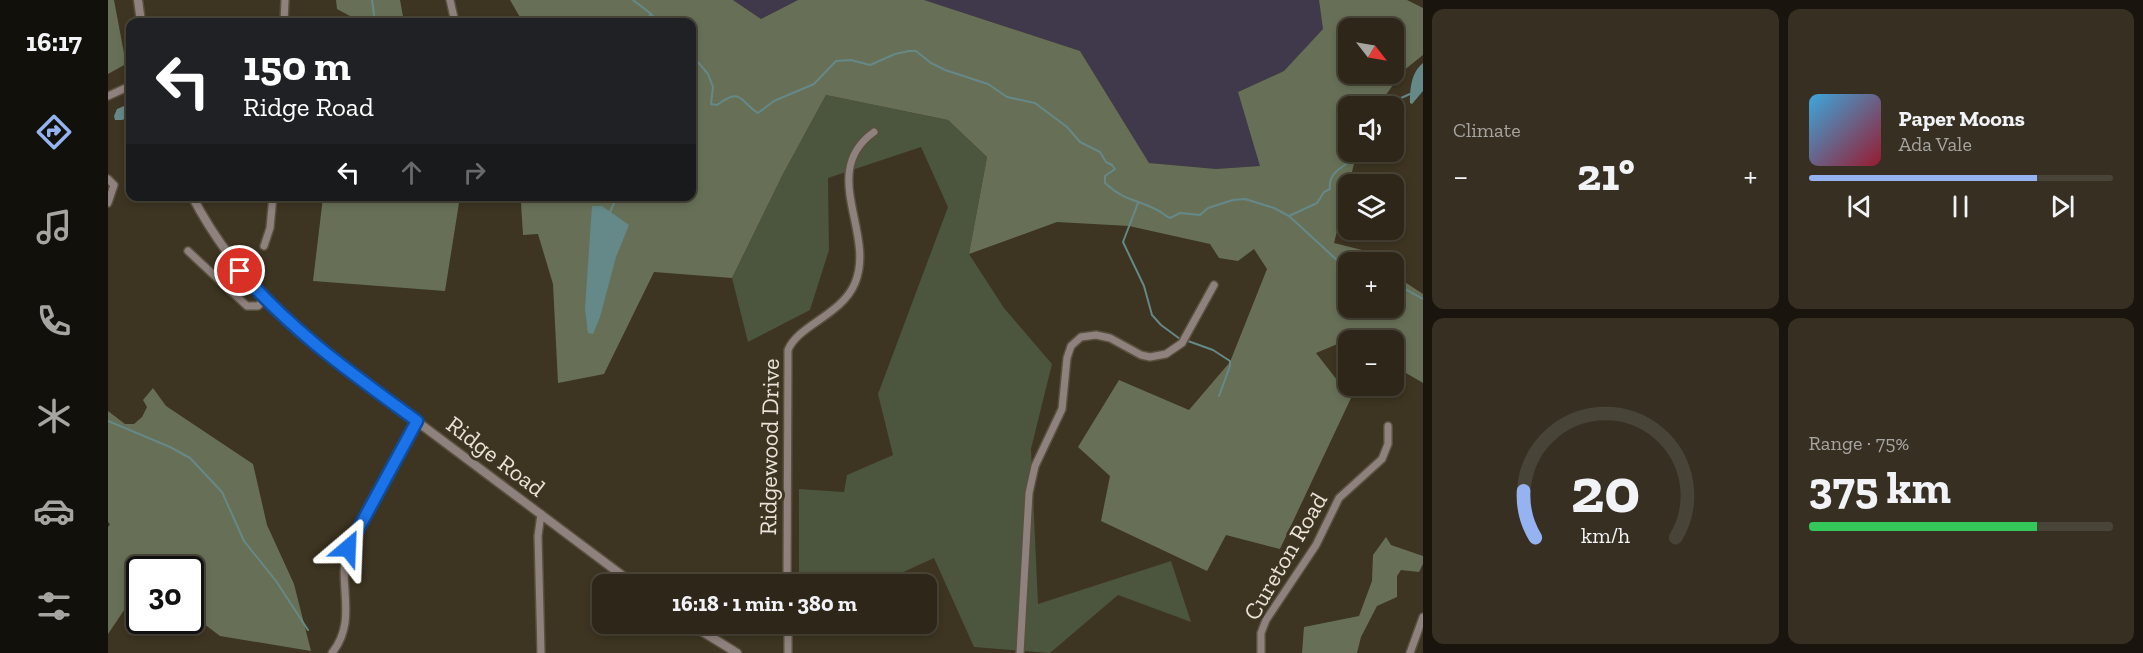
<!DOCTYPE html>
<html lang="en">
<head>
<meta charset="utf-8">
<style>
  body { margin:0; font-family:"Zilla Slab",serif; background:#362f22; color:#f1f3f6; height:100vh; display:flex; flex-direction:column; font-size:22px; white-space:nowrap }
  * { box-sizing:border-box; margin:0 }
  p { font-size:20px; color:#a7a5a2 }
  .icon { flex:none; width:33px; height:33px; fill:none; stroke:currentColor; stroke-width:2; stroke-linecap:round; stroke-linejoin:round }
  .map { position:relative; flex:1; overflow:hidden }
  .panel { display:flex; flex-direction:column; gap:9px; padding:9px; background:#19150e; width:720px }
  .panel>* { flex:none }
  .top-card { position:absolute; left:18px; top:18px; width:570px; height:183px; border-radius:12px; box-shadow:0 3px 9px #0003,0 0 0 2px #494438; background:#202124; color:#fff; overflow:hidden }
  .needle { width:39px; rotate:121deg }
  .buttons { position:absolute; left:1230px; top:18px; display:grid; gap:12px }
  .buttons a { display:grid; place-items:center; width:66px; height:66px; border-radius:12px; background:#2e2719; box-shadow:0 3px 9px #0003,0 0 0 2px #494438; font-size:30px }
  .speed { position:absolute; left:18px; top:556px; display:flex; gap:12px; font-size:30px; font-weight:700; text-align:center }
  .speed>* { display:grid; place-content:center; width:78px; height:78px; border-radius:50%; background:#2e2719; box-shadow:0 3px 9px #0003,0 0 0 2px #494438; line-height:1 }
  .speed .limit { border:3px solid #111; border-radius:9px; background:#fff; color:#111 }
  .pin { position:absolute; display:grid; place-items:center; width:51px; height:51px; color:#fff; margin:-26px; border:3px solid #fff; border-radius:50%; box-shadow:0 2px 6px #0007 }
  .me { position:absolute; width:66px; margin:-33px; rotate:26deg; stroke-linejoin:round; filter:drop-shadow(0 0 4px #0008) }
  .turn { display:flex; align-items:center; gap:21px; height:126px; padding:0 18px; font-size:27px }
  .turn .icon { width:78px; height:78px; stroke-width:2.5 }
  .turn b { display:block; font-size:42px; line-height:51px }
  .lanes { display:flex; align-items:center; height:57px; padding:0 18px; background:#0003; justify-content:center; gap:30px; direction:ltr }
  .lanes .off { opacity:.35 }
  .big { font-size:45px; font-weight:700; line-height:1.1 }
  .panel .tile { flex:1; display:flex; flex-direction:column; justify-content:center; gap:9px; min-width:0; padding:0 21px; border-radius:12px; background:#362f22 }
  .panel .dial { align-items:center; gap:0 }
  .dial svg { height:156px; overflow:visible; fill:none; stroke:#494438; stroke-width:7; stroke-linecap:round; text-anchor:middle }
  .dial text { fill:#f1f3f6; stroke:none }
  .song { display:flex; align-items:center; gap:18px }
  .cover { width:72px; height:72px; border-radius:9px; background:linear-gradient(135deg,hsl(200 70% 55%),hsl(350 70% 35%)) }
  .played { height:6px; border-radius:3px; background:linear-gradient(90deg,#95b2f1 75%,#494438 75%) }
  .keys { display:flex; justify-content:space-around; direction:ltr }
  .heat { display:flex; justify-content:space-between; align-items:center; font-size:33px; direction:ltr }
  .charge { height:9px; border-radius:4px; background:linear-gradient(90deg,#34c759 75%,#494438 0) }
  .panel .tiles { flex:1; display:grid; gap:9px; grid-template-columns:repeat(2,1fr) }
  .trip { position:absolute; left:484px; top:574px; width:345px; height:60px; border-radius:12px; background:#2e2719; box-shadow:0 3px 9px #0003,0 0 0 2px #494438; font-weight:700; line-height:60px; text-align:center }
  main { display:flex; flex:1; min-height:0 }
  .tab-bar { display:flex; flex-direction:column; width:108px; justify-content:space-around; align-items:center; background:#12100a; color:#a7a5a2 }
  .tab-bar .icon { width:42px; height:42px }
  .tab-bar .current { color:#95b2f1 }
  .tab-bar b { font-size:27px; color:#f1f3f6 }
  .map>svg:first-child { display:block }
  .industrial { fill:#3f394b }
  .green { fill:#4c553d }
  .forest { fill:#677057; fill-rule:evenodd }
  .water { fill:#658889 }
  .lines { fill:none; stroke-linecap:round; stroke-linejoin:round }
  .stream { stroke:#658889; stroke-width:2 }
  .minor-casing { stroke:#59503e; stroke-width:10 }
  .tertiary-casing { stroke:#59503e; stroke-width:11 }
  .minor { stroke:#8f817d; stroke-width:7 }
  .tertiary { stroke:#8f817d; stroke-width:8 }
  .route-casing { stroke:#114b97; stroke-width:15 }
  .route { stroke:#1a73e8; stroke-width:10 }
  .labels { text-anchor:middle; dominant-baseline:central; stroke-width:6; stroke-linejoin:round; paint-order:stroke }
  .street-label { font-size:24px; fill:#e9e3d8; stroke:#3d3421 }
</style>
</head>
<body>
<main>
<nav class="tab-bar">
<b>16:17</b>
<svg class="icon current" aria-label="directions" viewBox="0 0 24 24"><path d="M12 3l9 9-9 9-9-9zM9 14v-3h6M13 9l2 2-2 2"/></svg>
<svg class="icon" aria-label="music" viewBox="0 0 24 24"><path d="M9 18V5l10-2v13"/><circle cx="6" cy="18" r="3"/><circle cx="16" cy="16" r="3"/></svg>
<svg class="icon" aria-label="phone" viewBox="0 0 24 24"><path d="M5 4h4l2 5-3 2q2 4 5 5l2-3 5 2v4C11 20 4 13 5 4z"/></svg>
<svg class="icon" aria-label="climate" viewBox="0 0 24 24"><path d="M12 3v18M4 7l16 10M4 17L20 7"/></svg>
<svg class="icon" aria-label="car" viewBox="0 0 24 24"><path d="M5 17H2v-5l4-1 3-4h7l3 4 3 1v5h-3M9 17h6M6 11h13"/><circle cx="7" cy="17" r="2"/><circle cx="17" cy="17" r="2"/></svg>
<svg class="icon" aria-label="filters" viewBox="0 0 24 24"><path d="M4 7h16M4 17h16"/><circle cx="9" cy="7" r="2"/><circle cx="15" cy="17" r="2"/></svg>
</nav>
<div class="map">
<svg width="1315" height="653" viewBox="0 0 1315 653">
  <rect width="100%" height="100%" fill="#3d3421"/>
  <path class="industrial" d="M625 0H690L653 19Z
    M816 0H1211L1215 29 1176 71 1130 92 1153 166 1108 169 1041 163 972 51Z"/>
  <path class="green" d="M718 95 840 120 879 157 861 254 896 308 944 364 923 449 930 604 1063 561 1083 622 1010 595 942 653 866 647 826 558 767 585H691V489L736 492 739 475 785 455 770 394 840 207 813 147 720 178 721 250 702 310 640 342 624 278 675 174Z"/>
  <path class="forest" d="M0 0H6L18 64 0 74Z
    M228 0H292L296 22H253L229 9Z
    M402 0H625L653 19 690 0H816L972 51 1041 163 1108 169 1152 166 1130 92 1176 71 1215 29 1211 0H1299L1315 8V55L1295 71 1270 106H1240V152H1249L1226 243 1254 250 1270 262H1240V308H1286V275L1315 294V383L1286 366V340H1256L1251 335 1208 353 1243 398 1172 549 1118 535 1099 571 993 521 1002 476 970 447 1011 380 1081 410 1122 362 1159 269 1146 249 1130 261 1111 258 1102 244 1021 226 949 222 861 254 879 157 840 120 718 95 675 174 624 278 546 272 496 374 450 383 445 284 430 234 415 235 413 203H351L337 291 205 281 215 197 584 196V22H428L413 19ZM1240 28H1286V74H1240Z
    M45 388 58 406 145 464 159 525 186 584 203 651 112 636 83 614 82 570H32L31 588 0 634V527L2 524 0 522V411L17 424H26L34 417 39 407 35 400Z
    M1278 537 1283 545 1315 556V564L1311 572 1293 570 1289 576V597L1269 606 1253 637 1249 653H1194L1196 627 1251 616 1264 581 1265 555Z"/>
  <path class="water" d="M1315 63V91L1304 104 1302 103C1302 88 1303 73 1315 63Z
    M21 104 22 117 14 120H7L6 116 9 109Z
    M484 206H494L521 225 508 257 492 317 485 334 480 333 477 309Z"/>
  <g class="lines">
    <path class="stream" d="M264 0 267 22
      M525 0 542 13 550 22
      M541 22 542 13
      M584 55 600 74 605 87 603 104 609 105C634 86 632 102 650 113L666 101 706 84 728 61 743 60 762 65 787 54 801 51H808L823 63 837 70 880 84 899 97 927 103 959 127 972 142 992 152 998 162 1004 165 1007 169 997 176V183C1016 201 1029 199 1049 210 1054 212 1057 216 1062 218L1072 213 1092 215 1100 208 1125 200 1137 199 1166 208 1181 216 1230 261 1238 264 1246 257 1252 262
      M1280 106 1284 102 1302 94
      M1030 203 1015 242 1036 286 1044 315 1053 325 1072 339
      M502 212 509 196
      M1181 216 1209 203 1216 192 1222 189C1220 173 1234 167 1246 159L1248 152
      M1286 292 1297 289 1315 299
      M1080 341 1105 350 1122 361V366L1111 396
      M0 421 62 447 82 458 114 492 136 541 168 581 200 630"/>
    <g class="minor-casing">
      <path id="minor" d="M342 0 347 22
        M176 22 177 0
        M0 96 22 86
        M0 179 6 185 0 203
        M156 246 162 228 165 196
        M80 251 139 306H150L157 299
        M433 514 430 536 433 653
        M679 585 680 350C690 325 734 315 747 283 768 233 710 172 766 132
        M680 624V653
        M224 653C251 619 228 584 240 548L309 421
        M912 653 921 493 927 466 954 409 959 358 963 346 973 337 988 335 1002 338 1033 355 1042 357 1058 354 1074 343 1106 285
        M1153 653V633L1158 620 1208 545 1231 498 1274 459 1280 444V426
        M1302 653 1315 617"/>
    </g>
    <g class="tertiary-casing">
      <path id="tertiary" d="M30 0 33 22
        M84 196C113 252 153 297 199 339L527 585
        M582 624 629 653"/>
    </g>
    <use href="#minor" class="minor"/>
    <use href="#tertiary" class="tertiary"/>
  </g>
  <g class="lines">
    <g class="route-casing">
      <path id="route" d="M132 271C183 331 246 375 309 421L240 548"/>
    </g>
    <use href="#route" class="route"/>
  </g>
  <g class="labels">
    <g class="street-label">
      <text transform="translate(661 447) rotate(-89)">Ridgewood Drive</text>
      <text transform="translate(388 456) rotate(37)">Ridge Road</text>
      <text transform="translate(1177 556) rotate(-60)">Cureton Road</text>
    </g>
  </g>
</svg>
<div class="buttons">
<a><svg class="needle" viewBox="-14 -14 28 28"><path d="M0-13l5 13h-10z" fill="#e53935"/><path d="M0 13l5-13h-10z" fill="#a7a5a2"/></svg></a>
<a><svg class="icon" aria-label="sound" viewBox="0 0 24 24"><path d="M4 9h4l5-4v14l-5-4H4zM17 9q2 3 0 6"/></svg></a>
<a><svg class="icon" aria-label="layers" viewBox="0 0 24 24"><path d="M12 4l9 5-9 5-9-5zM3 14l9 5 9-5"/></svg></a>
<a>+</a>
<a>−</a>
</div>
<div class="speed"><div class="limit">30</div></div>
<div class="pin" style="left:132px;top:271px;background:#d93025"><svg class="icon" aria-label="arrive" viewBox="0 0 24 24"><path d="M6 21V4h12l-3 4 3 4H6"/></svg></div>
<svg class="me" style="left:240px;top:548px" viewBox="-20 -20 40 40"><path d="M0-17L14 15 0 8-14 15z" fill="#1a73e8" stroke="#fff" stroke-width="4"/></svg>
<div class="trip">16:18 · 1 min · 380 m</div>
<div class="top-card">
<div class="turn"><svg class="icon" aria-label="left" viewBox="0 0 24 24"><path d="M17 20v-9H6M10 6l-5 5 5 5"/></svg><div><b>150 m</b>Ridge Road</div></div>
<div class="lanes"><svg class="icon" aria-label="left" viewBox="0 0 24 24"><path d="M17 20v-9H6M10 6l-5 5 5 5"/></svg><svg class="icon off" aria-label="ahead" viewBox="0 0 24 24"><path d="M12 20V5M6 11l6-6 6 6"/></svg><svg class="icon off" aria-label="right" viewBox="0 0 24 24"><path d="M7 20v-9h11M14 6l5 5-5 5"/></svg></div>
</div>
</div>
<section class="panel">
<div class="tiles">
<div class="tile"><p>Climate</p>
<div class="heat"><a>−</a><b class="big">21°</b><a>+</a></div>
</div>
<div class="tile">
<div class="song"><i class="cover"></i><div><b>Paper Moons</b><p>Ada Vale</p></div></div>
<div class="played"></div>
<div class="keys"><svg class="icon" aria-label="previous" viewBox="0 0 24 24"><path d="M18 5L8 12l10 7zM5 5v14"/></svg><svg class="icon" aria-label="pause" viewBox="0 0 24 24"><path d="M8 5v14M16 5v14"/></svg><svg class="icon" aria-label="next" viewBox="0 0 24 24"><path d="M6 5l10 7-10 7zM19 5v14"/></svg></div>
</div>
<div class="tile dial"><svg viewBox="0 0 100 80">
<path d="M14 69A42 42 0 1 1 86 69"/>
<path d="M14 69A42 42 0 0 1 8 45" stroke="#95b2f1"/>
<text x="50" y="56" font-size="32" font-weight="700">20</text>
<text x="50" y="72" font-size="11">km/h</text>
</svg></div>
<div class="tile"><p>Range · 75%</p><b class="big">375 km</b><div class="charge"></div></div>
</div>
</section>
</main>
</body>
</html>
